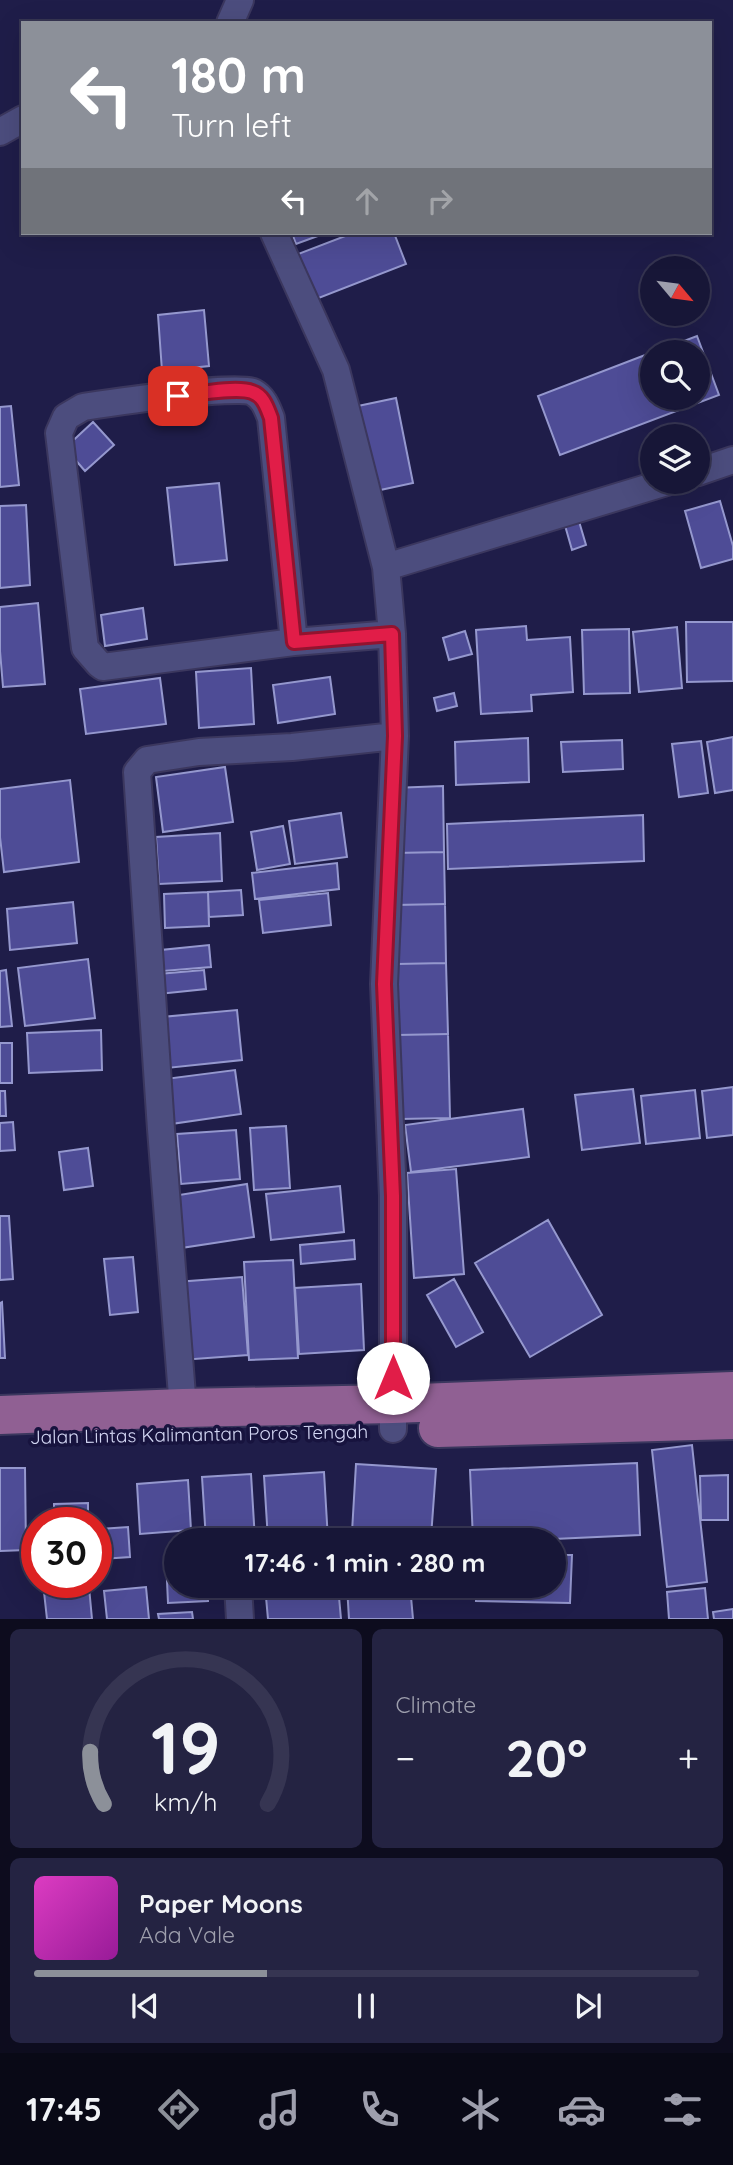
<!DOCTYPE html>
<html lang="en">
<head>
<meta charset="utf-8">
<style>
  body { margin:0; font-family:Quicksand,sans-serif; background:#242342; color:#f1f3f6; height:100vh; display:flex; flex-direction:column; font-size:26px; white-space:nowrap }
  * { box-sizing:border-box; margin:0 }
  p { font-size:23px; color:#9e9fad }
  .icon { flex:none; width:38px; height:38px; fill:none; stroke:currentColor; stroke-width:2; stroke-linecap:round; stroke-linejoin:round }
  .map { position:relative; height:1619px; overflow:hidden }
  .drawer { display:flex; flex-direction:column; gap:10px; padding:10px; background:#0d0c1e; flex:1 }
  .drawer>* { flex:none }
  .banner { position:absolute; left:21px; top:21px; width:691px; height:214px; border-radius:0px; box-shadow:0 7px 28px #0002,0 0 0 2px #363552; background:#8c9099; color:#fff; overflow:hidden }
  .needle { width:46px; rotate:119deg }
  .fabs { position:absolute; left:640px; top:256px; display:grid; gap:14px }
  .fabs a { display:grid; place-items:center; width:70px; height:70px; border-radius:50%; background:#171637; box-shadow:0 7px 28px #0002,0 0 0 2px #363552; font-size:35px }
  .speed { position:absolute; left:21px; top:1507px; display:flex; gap:14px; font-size:35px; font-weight:700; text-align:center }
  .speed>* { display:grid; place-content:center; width:91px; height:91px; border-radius:50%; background:#171637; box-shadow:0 7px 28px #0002,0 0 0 2px #363552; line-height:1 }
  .speed .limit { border:10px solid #d22; background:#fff; color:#111 }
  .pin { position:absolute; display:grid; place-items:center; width:60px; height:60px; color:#fff; margin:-30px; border-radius:14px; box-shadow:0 4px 10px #0006 }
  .me { position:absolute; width:77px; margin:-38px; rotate:0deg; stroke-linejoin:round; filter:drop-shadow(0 0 5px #0008) }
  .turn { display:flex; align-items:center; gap:24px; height:147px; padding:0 35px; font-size:32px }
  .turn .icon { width:91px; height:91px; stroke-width:2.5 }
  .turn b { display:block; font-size:49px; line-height:60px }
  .lanes { display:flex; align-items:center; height:66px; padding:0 35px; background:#0003; justify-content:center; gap:35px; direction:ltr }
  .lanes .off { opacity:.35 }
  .big { font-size:52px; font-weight:700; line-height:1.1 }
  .drawer .widget { flex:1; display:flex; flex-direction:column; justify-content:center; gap:10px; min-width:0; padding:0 24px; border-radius:10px; background:#242342 }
  .drawer .dial { align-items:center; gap:0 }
  .dial svg { height:182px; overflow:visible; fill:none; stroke:#363552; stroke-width:7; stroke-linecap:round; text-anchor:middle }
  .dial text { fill:#f1f3f6; stroke:none }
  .song { display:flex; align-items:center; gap:21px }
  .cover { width:84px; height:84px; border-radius:10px; background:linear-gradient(135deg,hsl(310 70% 55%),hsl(300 70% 35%)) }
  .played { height:7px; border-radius:4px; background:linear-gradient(90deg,#8c9099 35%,#363552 35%) }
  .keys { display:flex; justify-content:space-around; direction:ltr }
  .heat { display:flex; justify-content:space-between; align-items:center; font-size:38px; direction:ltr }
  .drawer .tiles { flex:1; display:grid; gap:10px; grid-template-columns:1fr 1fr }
  .widget:last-child { grid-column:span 2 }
  .trip { position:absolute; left:164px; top:1528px; width:402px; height:70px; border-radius:35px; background:#171637; box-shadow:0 7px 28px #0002,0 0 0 2px #363552; font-weight:700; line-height:70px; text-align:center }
  .menu { display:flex; height:112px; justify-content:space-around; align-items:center; background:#090916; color:#9e9fad }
  .menu .icon { width:49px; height:49px }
  .menu .active { color:#8c9099 }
  .menu b { font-size:32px; color:#f1f3f6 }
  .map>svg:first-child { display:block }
  .building { fill:#4e4c96; stroke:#9598ce; stroke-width:2 }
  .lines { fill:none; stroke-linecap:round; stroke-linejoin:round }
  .minor-casing { stroke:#3b375e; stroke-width:30 }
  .primary-casing { stroke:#3b375e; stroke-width:42 }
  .minor { stroke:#4c4d7e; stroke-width:26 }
  .primary { stroke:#906093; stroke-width:38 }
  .route-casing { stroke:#92132f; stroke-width:18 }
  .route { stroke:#e11d48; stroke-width:12 }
  .labels { text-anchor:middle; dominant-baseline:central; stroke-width:7; stroke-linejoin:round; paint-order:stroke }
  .street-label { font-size:19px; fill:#d4d7f4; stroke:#17133e }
</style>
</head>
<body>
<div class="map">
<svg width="733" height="1619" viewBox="0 0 733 1619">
  <rect width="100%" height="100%" fill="#1f1d49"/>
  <path class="building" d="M292 233H326L296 244Z
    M353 233H394L406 264 311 301 293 256Z
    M204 310 209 366 162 371 158 315Z
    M697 336 719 395 560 455 538 396 653 352V397H698V352H655Z
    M396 398 413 483 371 492 353 407Z
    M11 406 19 485 0 487V407Z
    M93 422 114 445 85 471 65 448Z
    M219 483 227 560 175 565 167 488Z
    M720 501 733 546V559L701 568 685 511Z
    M26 505 30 585 0 588V506Z
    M578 518 586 545 572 550 564 522Z
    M38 603 45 684 3 687 0 651V607Z
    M143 608 147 639 105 646 101 615Z
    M686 622H733V681L687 682Z
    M526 626 527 640 570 637 573 692 531 695 532 711 481 714 476 630Z
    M677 627 682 688 639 692 633 632Z
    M629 629 630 693 584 694 582 630Z
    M465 631 472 654 449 660 443 638Z
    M251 668 254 724 199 728 196 672Z
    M330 677 335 714 278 723 273 685Z
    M160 678 166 724 86 734 80 689Z
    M454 693 457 706 437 711 434 698Z
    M733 737V790L715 793 707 742Z
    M528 738 529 782 456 785 455 742Z
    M622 740 623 769 563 772 561 742Z
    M701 741 708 793 679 797 672 744Z
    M225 767 233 822 163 832 156 777Z
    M70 780 79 862 4 872 0 837V789Z
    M443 786 444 852 395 853 393 788Z
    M341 813 347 857 295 864 289 821Z
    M643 815 644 861 448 869 447 824Z
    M283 826 290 864 257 870 251 832Z
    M220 833 222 881 159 884 156 837Z
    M444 852 445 904 395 905V853Z
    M337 863 339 889 255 899 252 873Z
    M241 890 243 915 209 917 208 892Z
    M208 892 209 926 165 928 164 894Z
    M328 893 331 925 263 933 259 900Z
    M73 902 77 943 10 950 7 909Z
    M445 904 446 963 397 964 395 905Z
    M209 945 211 967 163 971 161 950Z
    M88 959 95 1018 25 1026 18 968Z
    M446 963 448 1034 398 1035 397 964Z
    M6 970 12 1026 0 1027V971Z
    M204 970 206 989 159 994 158 974Z
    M237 1010 242 1060 167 1068 162 1017Z
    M101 1030 102 1070 29 1073 27 1033Z
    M448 1034 450 1118 400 1119 398 1035Z
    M0 1043H12V1083H0Z
    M235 1070 241 1114 171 1124 165 1079Z
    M733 1087V1135L707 1138 702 1091Z
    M633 1089 640 1143 582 1150 575 1095Z
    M695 1090 700 1138 646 1144 641 1096Z
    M0 1091H5L6 1116H0Z
    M523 1109 529 1157 411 1172 405 1125Z
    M13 1122 15 1150 0 1151V1123Z
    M286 1126 290 1188 254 1190 250 1128Z
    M236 1130 240 1179 181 1184 177 1134Z
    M88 1148 93 1186 64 1190 59 1152Z
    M456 1169 464 1274 414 1278 407 1173Z
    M247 1184 254 1237 181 1248 173 1196Z
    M340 1186 344 1232 271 1240 266 1194Z
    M0 1216H9L13 1279 0 1280Z
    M548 1220 602 1315 530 1357 475 1263Z
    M354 1240 355 1259 301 1264 300 1245Z
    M133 1257 138 1312 110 1315 104 1259Z
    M293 1260 298 1358 249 1360 244 1262Z
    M242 1277 248 1355 181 1360 176 1282Z
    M454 1279 483 1332 456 1347 427 1295Z
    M361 1284 364 1350 299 1354 295 1288Z
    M2 1302 5 1358H0V1303Z
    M692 1445 707 1582 667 1587 652 1450Z
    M637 1463 640 1535 532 1540H473L470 1470Z
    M356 1464 436 1469 431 1537 352 1532Z
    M0 1468H25L26 1550 0 1551Z
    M324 1472 328 1540H268L264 1476Z
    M251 1474 255 1540H206L202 1477Z
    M728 1475V1520H701L700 1476Z
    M188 1480 191 1530 140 1534 137 1484Z
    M88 1503V1522H54V1504Z
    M128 1527 130 1557 102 1559 100 1529Z
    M555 1555H572L570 1603 476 1601 477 1586H555Z
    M177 1558V1586H207L208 1601 168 1603 166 1559Z
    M265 1586H338L341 1619H268Z
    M347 1586H410L413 1619H349Z
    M89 1587 92 1619H47L44 1592Z
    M146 1587 149 1619H107L104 1591Z
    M705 1588 708 1619H669L667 1592Z
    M733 1609V1619H714L713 1612Z
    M192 1612 193 1619H159L158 1614Z"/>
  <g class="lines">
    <g class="minor-casing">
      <path id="minor" d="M230 23 240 0
        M0 132 23 119
        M274 233 336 370 386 567 392 634 395 736 384 984 393 1196V1429
        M698 472 733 460
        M386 567 670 481
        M294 642 103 667 99 664 85 648 59 433 66 417 83 407C110 403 236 384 253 392 264 398 267 408 271 418L294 642 392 634
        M183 1408 161 1129 137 772 147 760 199 752 292 747 395 736
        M238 1586 240 1619"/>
    </g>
    <g class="primary-casing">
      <path id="primary" d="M0 1415 183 1408 393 1404 733 1391
        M438 1428 733 1420"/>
    </g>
    <use href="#minor" class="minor"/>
    <use href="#primary" class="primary"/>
  </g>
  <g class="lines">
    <g class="route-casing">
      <path id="route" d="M178 396C196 394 237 386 252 392 264 396 267 408 271 418L294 642 392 634 395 736 384 984 393 1196V1378"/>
    </g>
    <use href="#route" class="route"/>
  </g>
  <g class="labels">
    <g class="street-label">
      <text transform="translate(199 1434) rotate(-1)">Jalan Lintas Kalimantan Poros Tengah</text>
    </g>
  </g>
</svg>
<div class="fabs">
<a><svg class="needle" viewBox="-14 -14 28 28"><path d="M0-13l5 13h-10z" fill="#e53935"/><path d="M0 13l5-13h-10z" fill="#9e9fad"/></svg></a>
<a><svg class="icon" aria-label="search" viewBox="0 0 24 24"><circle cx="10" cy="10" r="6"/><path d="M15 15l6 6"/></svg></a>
<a><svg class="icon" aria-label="layers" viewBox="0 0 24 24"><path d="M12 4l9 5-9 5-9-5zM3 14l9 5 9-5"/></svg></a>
</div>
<div class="speed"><div class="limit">30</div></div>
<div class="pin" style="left:178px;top:396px;background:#d93025"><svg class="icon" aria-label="arrive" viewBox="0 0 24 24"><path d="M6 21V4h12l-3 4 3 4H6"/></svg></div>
<svg class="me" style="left:393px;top:1378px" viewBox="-20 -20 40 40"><circle r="19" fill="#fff"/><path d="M0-13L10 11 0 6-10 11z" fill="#e11d48"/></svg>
<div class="trip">17:46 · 1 min · 280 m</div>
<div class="banner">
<div class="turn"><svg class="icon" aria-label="left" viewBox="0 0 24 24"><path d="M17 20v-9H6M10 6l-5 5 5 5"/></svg><div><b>180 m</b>Turn left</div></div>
<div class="lanes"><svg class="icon" aria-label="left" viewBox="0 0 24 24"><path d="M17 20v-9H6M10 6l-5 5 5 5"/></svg><svg class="icon off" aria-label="ahead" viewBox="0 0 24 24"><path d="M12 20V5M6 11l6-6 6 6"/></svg><svg class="icon off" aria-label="right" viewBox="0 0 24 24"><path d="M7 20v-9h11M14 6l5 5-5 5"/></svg></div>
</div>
</div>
<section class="drawer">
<div class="tiles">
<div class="widget dial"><svg viewBox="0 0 100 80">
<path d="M14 69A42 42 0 1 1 86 69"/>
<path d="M14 69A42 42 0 0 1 8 46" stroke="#8c9099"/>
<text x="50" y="56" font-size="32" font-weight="700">19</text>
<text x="50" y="72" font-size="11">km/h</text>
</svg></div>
<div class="widget"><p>Climate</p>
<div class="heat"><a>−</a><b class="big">20°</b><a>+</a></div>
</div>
<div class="widget">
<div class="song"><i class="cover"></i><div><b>Paper Moons</b><p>Ada Vale</p></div></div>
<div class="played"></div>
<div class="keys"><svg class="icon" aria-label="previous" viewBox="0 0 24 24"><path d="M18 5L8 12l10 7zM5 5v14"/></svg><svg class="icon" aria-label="pause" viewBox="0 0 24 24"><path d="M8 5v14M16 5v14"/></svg><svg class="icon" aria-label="next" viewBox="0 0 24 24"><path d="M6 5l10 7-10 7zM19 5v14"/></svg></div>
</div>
</div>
</section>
<nav class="menu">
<b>17:45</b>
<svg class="icon active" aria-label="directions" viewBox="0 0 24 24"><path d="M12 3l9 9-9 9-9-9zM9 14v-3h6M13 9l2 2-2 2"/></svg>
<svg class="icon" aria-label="music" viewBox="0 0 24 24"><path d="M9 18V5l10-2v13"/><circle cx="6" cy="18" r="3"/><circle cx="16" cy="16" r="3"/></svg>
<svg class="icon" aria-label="phone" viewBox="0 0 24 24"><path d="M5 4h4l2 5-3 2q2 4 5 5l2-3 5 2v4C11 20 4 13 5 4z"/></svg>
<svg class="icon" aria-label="climate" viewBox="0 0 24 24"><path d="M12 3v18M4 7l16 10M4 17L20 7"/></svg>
<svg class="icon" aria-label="car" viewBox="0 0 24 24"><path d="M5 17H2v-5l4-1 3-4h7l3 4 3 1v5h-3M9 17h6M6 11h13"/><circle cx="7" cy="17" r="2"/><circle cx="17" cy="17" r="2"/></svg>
<svg class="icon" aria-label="filters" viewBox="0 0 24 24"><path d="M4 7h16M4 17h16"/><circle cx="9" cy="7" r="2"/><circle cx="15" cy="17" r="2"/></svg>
</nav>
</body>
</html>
